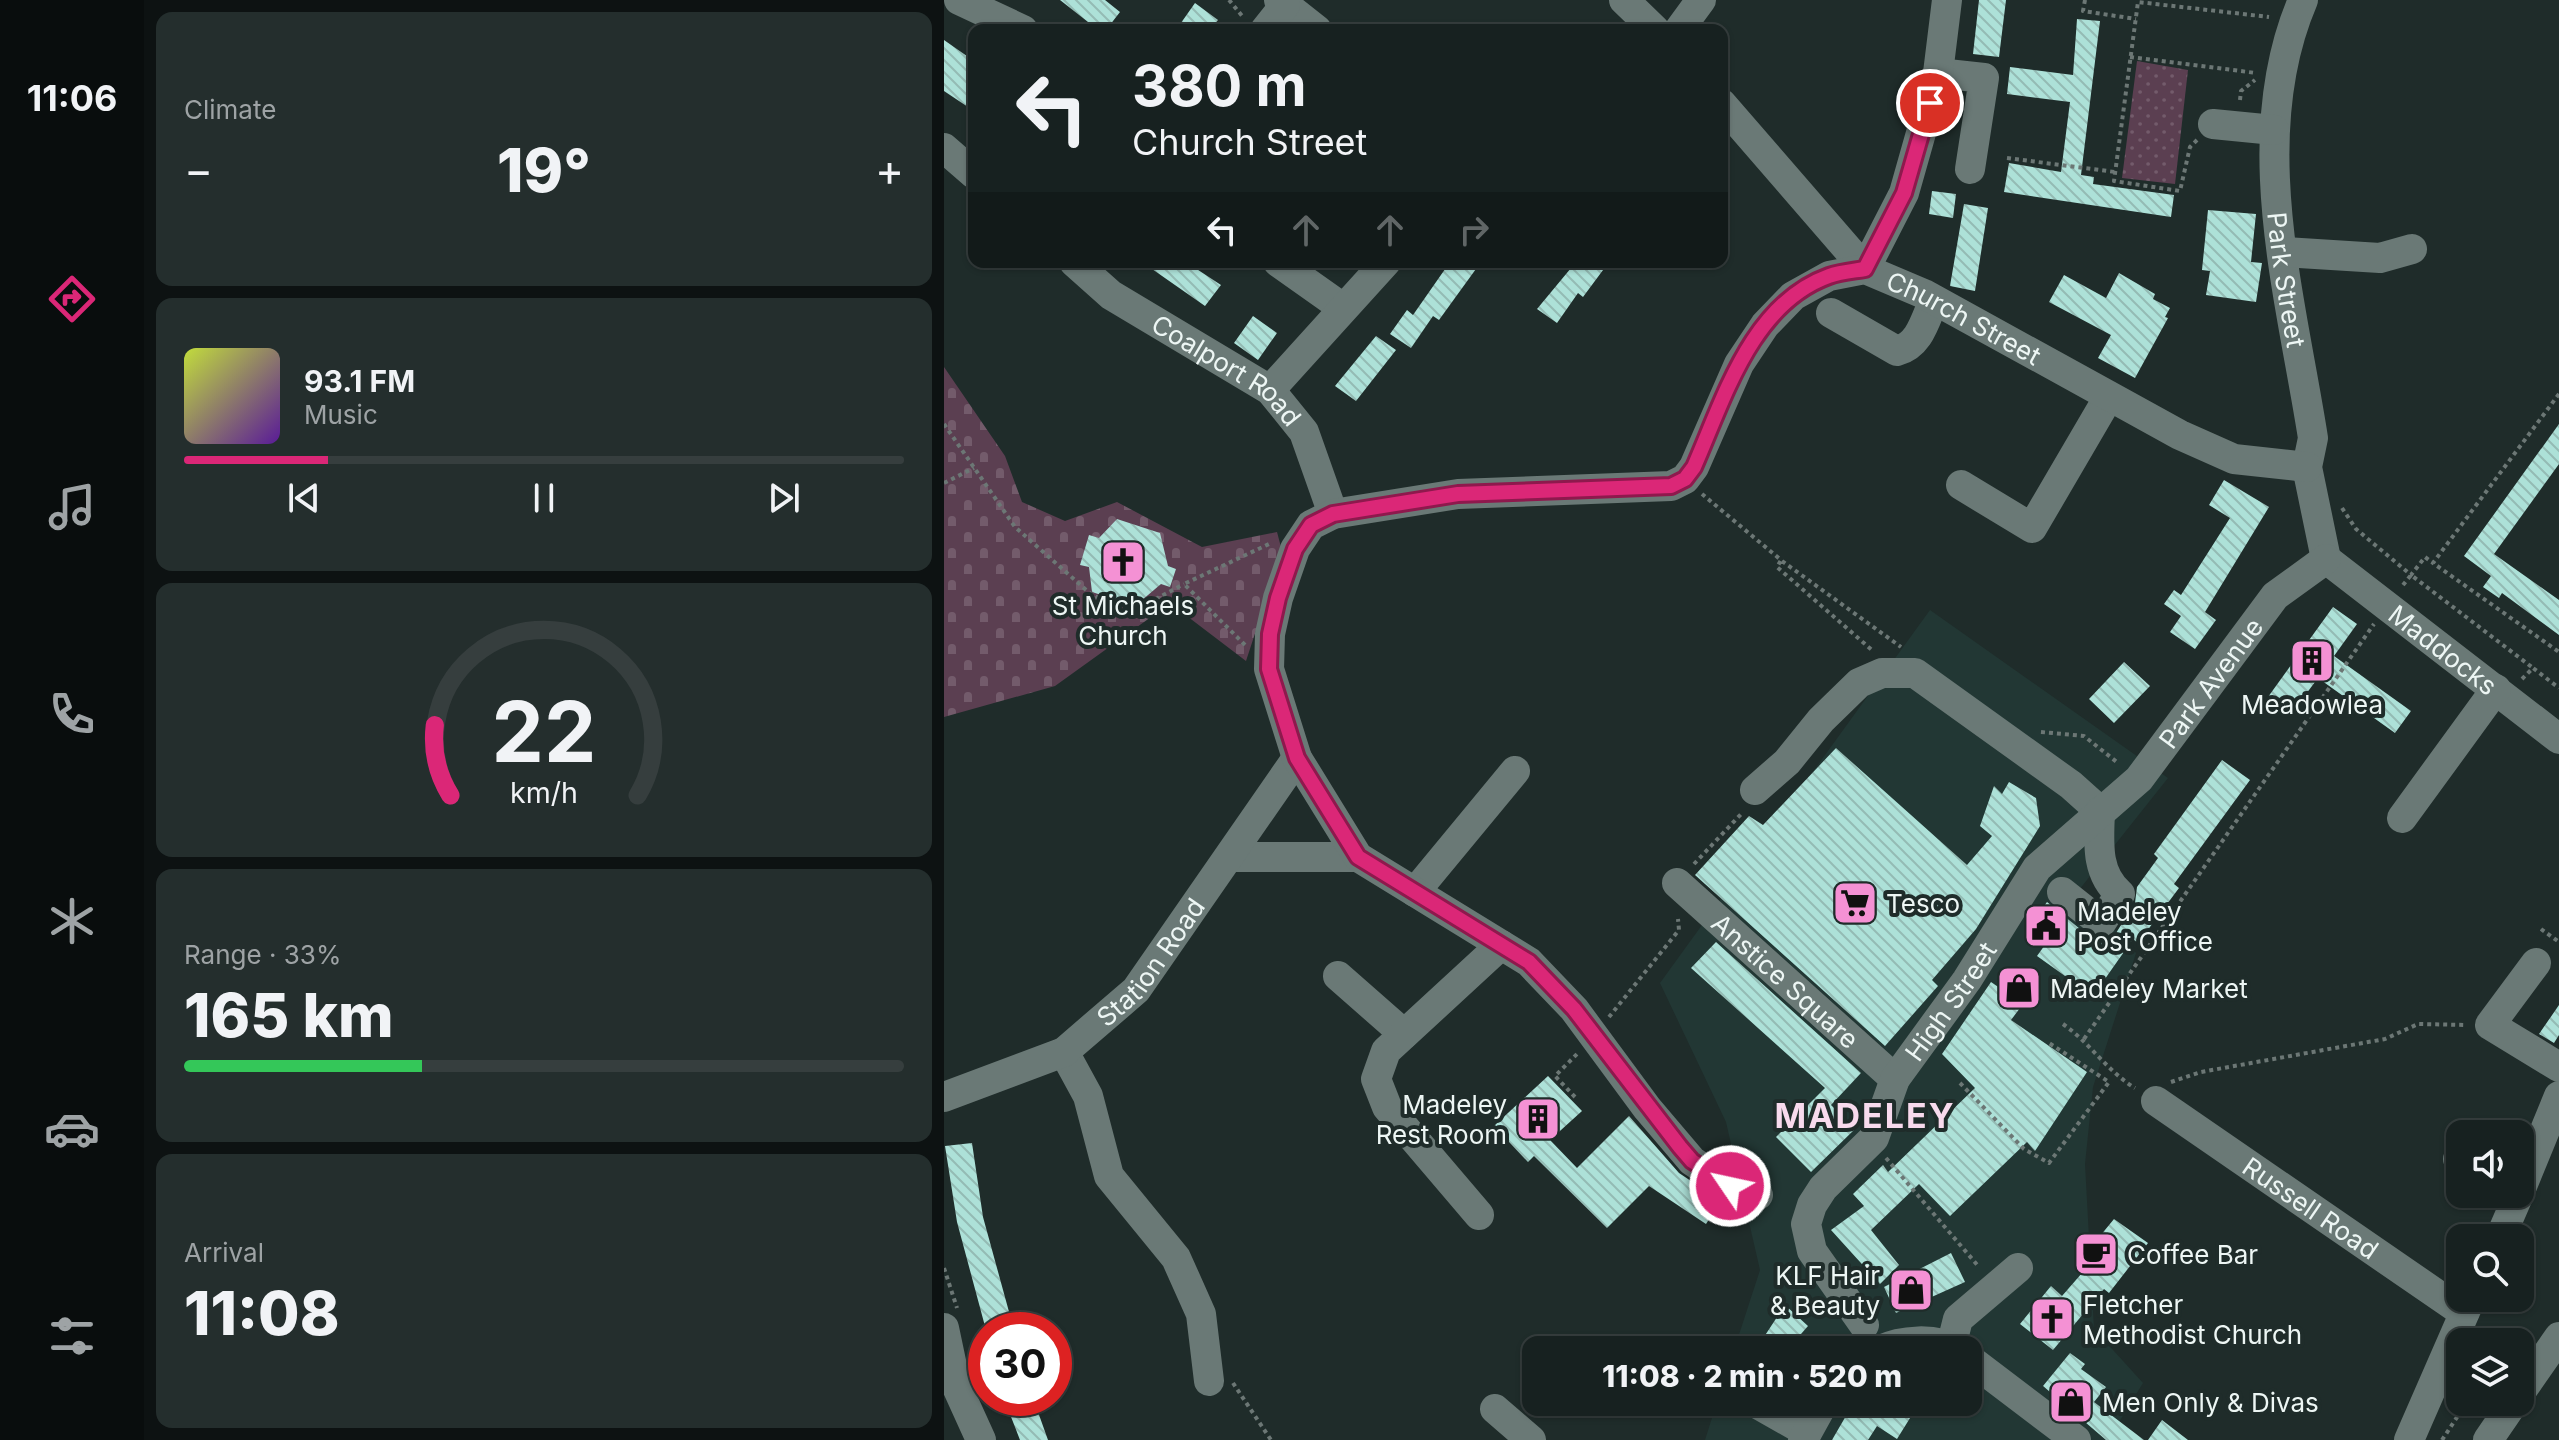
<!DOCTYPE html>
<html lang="en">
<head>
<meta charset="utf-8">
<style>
  body { margin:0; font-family:Inter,sans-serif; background:#242e2d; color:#f1f3f6; height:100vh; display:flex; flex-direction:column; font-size:30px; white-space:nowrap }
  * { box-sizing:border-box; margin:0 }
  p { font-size:26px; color:#9ea3a5 }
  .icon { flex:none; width:44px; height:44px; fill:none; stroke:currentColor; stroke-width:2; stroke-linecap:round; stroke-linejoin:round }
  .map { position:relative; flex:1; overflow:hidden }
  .side { display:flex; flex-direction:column; gap:12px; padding:12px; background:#0d1212; width:800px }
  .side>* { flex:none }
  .banner { position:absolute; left:24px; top:24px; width:760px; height:244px; border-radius:16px; box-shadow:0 2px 6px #0004,0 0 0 2px #363e3e; background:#172120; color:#f1f3f6; overflow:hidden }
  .controls { position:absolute; left:1502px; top:1120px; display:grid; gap:16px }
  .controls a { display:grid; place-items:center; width:88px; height:88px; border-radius:16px; background:#172120; box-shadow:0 2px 6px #0004,0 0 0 2px #363e3e; font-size:40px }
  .speed { position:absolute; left:24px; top:1312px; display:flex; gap:16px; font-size:40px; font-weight:700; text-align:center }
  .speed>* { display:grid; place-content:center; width:104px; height:104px; border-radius:50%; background:#172120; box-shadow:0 2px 6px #0004,0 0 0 2px #363e3e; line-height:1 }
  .speed .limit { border:12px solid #d22; background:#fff; color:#111 }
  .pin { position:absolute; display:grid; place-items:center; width:68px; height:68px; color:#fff; margin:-34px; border:4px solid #fff; border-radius:50%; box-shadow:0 2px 8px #0007 }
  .me { position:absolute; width:88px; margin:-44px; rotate:304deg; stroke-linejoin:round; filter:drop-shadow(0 0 6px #0008) }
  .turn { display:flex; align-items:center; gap:28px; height:168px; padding:0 32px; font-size:36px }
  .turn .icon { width:104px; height:104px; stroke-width:2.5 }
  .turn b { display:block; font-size:56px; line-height:68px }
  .lanes { display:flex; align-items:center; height:76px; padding:0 32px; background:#0003; justify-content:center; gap:40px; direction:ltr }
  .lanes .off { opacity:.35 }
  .big { font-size:60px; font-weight:800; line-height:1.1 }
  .side .card { flex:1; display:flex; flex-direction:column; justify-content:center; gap:12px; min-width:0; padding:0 28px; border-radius:16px; background:#242e2d }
  .side .dial { align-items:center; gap:0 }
  .dial svg { height:208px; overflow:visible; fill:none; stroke:#363e3e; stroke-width:7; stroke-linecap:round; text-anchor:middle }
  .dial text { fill:#f1f3f6; stroke:none }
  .song { display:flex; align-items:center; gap:24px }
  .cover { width:96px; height:96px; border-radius:12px; background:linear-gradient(135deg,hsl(70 70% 55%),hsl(270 70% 35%)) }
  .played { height:8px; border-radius:4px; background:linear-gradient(90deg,#db2777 20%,#363e3e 20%) }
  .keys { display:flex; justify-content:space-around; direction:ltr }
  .heat { display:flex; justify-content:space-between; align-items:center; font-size:44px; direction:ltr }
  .charge { height:12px; border-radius:6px; background:linear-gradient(90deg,#34c759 33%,#363e3e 0) }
  .trip { position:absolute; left:578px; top:1336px; width:460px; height:80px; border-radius:16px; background:#172120; box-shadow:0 2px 6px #0004,0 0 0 2px #363e3e; font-weight:800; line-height:80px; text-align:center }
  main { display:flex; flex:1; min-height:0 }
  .tabs { display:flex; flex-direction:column; width:144px; justify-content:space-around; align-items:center; background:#090d0d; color:#9ea3a5 }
  .tabs .icon { width:56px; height:56px }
  .tabs .on { color:#db2777 }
  .tabs b { font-size:36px; color:#f1f3f6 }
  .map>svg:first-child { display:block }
  .built { fill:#223734 }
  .grass { fill:url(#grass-dots) }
  .cemetery { fill:url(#cemetery-stones) }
  .building { fill:url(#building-back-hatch) }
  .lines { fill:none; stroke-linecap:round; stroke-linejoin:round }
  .path { stroke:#6c7775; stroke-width:4; stroke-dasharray:4 4; stroke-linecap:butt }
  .minor { stroke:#6a7976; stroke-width:30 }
  .route-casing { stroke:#8e194d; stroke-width:20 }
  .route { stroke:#db2777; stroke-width:14 }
  .labels { text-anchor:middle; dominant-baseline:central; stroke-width:8; stroke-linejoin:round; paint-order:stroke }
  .street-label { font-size:26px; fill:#edf6f4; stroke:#1f2c2a }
  .poi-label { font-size:26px; fill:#edf6f4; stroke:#1f2c2a; text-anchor:start }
  .district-label { font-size:34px; font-weight:bold; letter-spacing:2px; fill:#f8daed; stroke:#1f2c2a }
</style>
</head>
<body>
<main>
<nav class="tabs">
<b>11:06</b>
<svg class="icon on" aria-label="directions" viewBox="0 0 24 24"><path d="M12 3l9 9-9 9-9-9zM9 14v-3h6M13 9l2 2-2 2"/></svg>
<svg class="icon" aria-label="music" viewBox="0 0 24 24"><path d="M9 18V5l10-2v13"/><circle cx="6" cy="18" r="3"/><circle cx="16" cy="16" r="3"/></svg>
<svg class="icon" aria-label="phone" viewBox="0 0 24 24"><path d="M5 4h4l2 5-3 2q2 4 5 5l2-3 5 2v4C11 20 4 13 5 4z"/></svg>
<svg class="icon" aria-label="climate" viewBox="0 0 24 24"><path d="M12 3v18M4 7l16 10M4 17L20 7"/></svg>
<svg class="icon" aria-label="car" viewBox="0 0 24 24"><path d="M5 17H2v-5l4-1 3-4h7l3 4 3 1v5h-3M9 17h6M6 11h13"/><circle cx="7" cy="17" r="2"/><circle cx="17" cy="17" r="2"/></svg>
<svg class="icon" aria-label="filters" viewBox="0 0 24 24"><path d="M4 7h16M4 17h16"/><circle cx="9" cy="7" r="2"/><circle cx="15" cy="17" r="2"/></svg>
</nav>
<section class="side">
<div class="card"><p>Climate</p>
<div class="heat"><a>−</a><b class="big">19°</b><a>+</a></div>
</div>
<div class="card">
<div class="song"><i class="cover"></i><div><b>93.1 FM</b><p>Music</p></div></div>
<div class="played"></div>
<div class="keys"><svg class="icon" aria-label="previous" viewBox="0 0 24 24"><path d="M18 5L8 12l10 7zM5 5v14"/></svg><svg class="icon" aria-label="pause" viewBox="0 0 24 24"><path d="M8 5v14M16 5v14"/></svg><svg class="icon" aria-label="next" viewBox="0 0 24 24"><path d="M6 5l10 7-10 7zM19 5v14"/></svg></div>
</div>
<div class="card dial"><svg viewBox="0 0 100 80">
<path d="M14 69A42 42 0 1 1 86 69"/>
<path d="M14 69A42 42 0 0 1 8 42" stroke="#db2777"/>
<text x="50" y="56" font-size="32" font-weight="700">22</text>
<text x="50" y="72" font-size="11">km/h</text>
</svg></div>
<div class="card"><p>Range · 33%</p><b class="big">165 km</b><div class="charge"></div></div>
<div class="card"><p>Arrival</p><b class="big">11:08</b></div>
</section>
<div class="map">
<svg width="1615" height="1440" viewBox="0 0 1615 1440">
  <defs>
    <pattern id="grass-dots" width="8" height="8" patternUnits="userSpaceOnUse" patternTransform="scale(2)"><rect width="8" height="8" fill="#5b3f51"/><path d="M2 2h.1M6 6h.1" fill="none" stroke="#735b6b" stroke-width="1.8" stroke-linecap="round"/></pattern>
    <pattern id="cemetery-stones" width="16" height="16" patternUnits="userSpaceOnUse" patternTransform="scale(2)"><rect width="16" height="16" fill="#5b3f51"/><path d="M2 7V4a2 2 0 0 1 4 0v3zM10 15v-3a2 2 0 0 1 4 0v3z" fill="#735b6b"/></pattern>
    <pattern id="building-back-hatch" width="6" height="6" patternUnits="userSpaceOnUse" patternTransform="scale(2)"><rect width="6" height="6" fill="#ade1d8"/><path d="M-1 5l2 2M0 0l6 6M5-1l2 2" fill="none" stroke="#94bbb4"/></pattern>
  </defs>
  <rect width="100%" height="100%" fill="#1f2c2a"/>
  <path class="built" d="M986 610 1224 778 1135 890 1192 953 1149 1087 1141 1164 1150 1329 1199 1383 1164 1440H761L773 1402H1024V1350H790L816 1270 782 1122 716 983Z"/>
  <path class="grass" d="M1193 61 1244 70 1231 184 1178 178Z"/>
  <path class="cemetery" d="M0 367 61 456 78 502 121 521 173 502 258 547 333 532 338 551 302 661 235 610 207 617 111 686 0 717Z"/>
  <path class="building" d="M116 0H161L176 12 162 30H138L144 22Z
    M1035 0H1062L1055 57 1029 54Z
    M251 3 274 20 266 30H232Z
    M1133 19 1156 21 1137 175 1150 177 1149 184 1230 195 1227 217 1060 192 1065 163 1117 172 1126 102 1063 94 1066 67 1129 75Z
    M0 40 30 61V111L0 91Z
    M988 191 1012 194 1009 218 985 214Z
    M1020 204 1044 208 1031 291 1006 286Z
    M1264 210 1312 214 1307 262 1318 263 1312 302 1262 295 1266 271 1258 270Z
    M198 262H242L277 285 261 306Z
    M506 262H537L495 320 489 316 467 348 446 334 463 310 469 315Z
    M632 262H665L639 297 634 293 613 323 593 309Z
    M1175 273 1211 294 1209 299 1226 308 1221 317 1224 318 1191 378 1154 358 1167 335 1105 302 1120 275 1162 298Z
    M309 316 333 333 314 360 290 343Z
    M432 336 452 350 412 401 391 386Z
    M1615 424V464L1550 554 1615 600V635L1558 593 1555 598 1539 587 1547 576 1520 556Z
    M1280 480 1325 507 1261 612 1272 620 1251 649 1226 632 1237 616 1220 604 1230 590 1237 595 1286 518 1265 505Z
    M173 519 216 533 224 566 232 569 226 587 217 584 191 606 148 592 145 567 136 565 145 535 155 538Z
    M1389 607 1413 624 1390 656 1467 711 1451 733 1374 678 1347 714 1324 697Z
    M1180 662 1206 686 1170 723 1145 699Z
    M892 748 1023 865 1048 836 1036 826 1050 786 1058 794 1065 782 1092 798 1096 826 1032 929 988 980 994 986 941 1046 751 875 805 816 819 825Z
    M1278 760 1306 780 1230 884 1235 888 1194 943 1189 939 1149 996 1093 956 1103 942 1084 928 1103 902 1147 938 1164 940 1172 933 1191 903 1193 887 1214 858 1210 854Z
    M772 942 917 1073 887 1105 911 1129 867 1172 832 1137 881 1088 747 968Z
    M1047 982 1079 1004 1067 1020 1143 1072 1091 1151 1083 1142 1006 1216 975 1184 927 1230 955 1265 936 1284 887 1230 920 1206 909 1194 939 1165 944 1172 1031 1088 998 1054Z
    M1615 1005V1035L1610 1043 1595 1034Z
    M604 1076 638 1111 606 1140 633 1168 685 1116 735 1173 777 1201 762 1224 705 1186 663 1228 590 1156 584 1162 550 1126Z
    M28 1143 39 1217 70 1330H42L13 1222 1 1146Z
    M1170 1219 1204 1243 1165 1293 1160 1289 1109 1350 1076 1324 1107 1286 1118 1296 1145 1265 1138 1258Z
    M1007 1253 1021 1282 952 1313 940 1287Z
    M841 1305 864 1326 843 1350H832L818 1340Z
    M1126 1353 1141 1364 1137 1369 1162 1387 1150 1402 1200 1440H1162L1099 1386Z
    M79 1398H89L104 1440H76L62 1404Z
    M910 1402H976L953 1439 933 1426 924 1440H888Z
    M1218 1420 1244 1440H1204Z"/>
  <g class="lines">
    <path class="path" d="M285 0 299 17
      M1141 0 1139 11 1192 19
      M1186 57 1312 73
      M1296 100 1297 91 1311 80
      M1253 140 1246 147 1236 191 1170 181 1194 2 1325 17
      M1063 158 1171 172
      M1615 394 1489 563 1615 652
      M0 424 71 527 149 596 193 609 240 584
      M0 483 30 468
      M758 494 837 560 833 567 929 651
      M1398 508 1412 529 1467 575 1481 557 1489 563
      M838 561 957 647
      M1459 585 1467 575 1589 668
      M301 645 240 584 325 544
      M1578 679 1589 668 1615 688
      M1097 732 1140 736 1174 763
      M750 864 799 812
      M1597 929 1615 942
      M665 1017 735 930 734 919
      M1119 1024C1146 1043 1163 1071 1191 1088
      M1140 1039 1430 624
      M1227 1082 1257 1072 1441 1039 1474 1024 1522 1025
      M1016 1083 1080 1149 1105 1163 1165 1082 1105 1043
      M631 1097 611 1076 633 1054
      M942 1158 1035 1267
      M0 1268 13 1308
      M1539 1336 1549 1342
      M289 1383 327 1440
      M1498 1440 1523 1402"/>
    <g class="minor">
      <path d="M15 0 79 30"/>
      <path d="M335 0 373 30"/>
      <path d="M680 0 711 30"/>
      <path id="s1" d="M1359 0C1300 137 1347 297 1369 438L1363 467 1382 559"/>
      <path d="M321 30 341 5"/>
      <path d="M735 30 757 0"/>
      <path d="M994 73 1040 78 1026 169"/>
      <path d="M778 104 921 269 960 193 994 73 1003 0"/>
      <path d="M1269 124 1330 130"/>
      <path d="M0 148 30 174"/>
      <path d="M1340 252 1436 258 1468 249"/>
      <path id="s2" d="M130 262 167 295 326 390 360 432 389 514"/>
      <path d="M334 262 399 308"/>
      <path d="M887 313 953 351C976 345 981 320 990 300"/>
      <path d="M326 390 442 262"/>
      <path d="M1017 485 1088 528 1164 398"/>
      <path id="s3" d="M1382 559 1615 739"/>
      <path d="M811 790 843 762 877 720 915 683 938 673H971L1127 785 1156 811"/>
      <path d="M1458 818 1552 689"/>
      <path d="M286 857H414"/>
      <path id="s4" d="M733 883 951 1079"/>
      <path d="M471 892 571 771"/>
      <path d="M1118 892 1157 923 1176 894C1151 873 1155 841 1156 811"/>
      <path d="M1592 963 1546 1025 1615 1067"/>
      <path d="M394 976 460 1034"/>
      <path d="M120 1052 144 1096 165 1176 232 1258 257 1314 265 1381"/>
      <path id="s5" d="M0 1097 120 1052 192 990 353 758"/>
      <path id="s6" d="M1212 1101 1520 1313"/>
      <path d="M1529 1134H1531"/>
      <path d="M1514 1159 1516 1156"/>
      <path d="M1576 1191 1615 1096"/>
      <path id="s7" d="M814 1195 786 1186 748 1161 703 1108 630 1009 585 962 414 857 353 758 325 669 326 634 334 598 351 549 367 525 389 514 514 494 727 486 741 479 750 467 795 364 821 325 849 296 885 276 921 269 980 294 1236 435 1290 459 1363 467"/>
      <path d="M535 1215 443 1107 432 1079 442 1051 557 945"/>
      <path d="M1556 1238 1575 1194"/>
      <path id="s8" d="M920 1325 868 1251 862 1224 868 1205 879 1188 930 1138 951 1079 1023 980 1093 868 1195 779 1331 596 1382 559"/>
      <path d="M0 1328 12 1385 37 1440"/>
      <path d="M1007 1347 1014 1319 1074 1268"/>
      <path d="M936 1350C957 1340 992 1337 1012 1350"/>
      <path d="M1024 1358 1132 1440"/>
      <path d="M1576 1393 1615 1337"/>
      <path d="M810 1402 863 1432"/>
      <path d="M551 1409 587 1440"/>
      <path d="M859 1440 880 1402"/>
      <path d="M1465 1440 1527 1298"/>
      <path d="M1544 1440 1570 1402"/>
    </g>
  </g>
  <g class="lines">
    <g class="route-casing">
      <path id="route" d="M786 1186 748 1161 736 1147 630 1009 585 962 414 857 353 758 325 669 326 634 334 598 351 549 367 525 389 514 514 494 727 486 741 479 750 467C780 399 807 304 885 276 896 272 909 271 921 269L960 193 986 103"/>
    </g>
    <use href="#route" class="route"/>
  </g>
  <defs>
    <g id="church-square" transform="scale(2.3)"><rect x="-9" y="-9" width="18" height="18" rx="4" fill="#f491d4" stroke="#1f2c2a"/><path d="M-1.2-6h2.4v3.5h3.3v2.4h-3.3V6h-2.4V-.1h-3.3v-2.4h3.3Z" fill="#111"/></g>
    <g id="building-square" transform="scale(2.3)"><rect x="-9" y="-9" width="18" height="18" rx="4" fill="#f491d4" stroke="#1f2c2a"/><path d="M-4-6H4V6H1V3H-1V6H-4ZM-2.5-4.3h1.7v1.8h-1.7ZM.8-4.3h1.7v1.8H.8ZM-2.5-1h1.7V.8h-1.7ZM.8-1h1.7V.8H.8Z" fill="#111"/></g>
    <g id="supermarket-square" transform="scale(2.3)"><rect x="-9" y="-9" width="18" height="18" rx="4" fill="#f491d4" stroke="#1f2c2a"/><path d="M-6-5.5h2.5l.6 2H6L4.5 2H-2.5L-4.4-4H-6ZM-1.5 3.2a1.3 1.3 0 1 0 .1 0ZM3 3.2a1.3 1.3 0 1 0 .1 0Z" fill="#111"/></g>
    <g id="civic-square" transform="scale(2.3)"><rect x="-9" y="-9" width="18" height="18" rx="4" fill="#f491d4" stroke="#1f2c2a"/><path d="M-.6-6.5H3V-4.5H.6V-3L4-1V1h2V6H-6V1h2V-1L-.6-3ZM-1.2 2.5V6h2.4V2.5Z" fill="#111"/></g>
    <g id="shop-square" transform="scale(2.3)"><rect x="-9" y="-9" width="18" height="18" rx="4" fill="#f491d4" stroke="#1f2c2a"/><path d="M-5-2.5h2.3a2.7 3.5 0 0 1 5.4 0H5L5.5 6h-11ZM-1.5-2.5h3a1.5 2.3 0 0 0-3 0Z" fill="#111"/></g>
    <g id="cafe-square" transform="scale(2.3)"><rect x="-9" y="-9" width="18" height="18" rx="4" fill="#f491d4" stroke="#1f2c2a"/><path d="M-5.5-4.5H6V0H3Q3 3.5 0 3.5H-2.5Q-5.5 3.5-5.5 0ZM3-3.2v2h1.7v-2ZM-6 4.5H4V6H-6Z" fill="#111"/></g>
  </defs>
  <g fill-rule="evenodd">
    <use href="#church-square" x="179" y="562"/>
    <use href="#building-square" x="1368" y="661"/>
    <use href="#supermarket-square" x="911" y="903"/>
    <use href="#civic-square" x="1102" y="926"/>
    <use href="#shop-square" x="1075" y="988"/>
    <use href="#building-square" x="594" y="1119"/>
    <use href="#cafe-square" x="1152" y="1254"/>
    <use href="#shop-square" x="967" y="1290"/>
    <use href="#church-square" x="1108" y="1319"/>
    <use href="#shop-square" x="1127" y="1402"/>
  </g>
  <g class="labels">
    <g class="street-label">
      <text stroke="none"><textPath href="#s1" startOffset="284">Park Street</textPath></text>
      <text stroke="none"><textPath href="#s7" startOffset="1678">Church Street</textPath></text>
      <text stroke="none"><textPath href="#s2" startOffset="188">Coalport Road</textPath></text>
      <text stroke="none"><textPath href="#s3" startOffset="148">Maddocks</textPath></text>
      <text stroke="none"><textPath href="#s8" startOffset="802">Park Avenue</textPath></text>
      <text stroke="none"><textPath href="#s5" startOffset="254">Station Road</textPath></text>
      <text stroke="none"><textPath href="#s4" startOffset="146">Anstice Square</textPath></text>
      <text stroke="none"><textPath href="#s8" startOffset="388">High Street</textPath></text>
      <text stroke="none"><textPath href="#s6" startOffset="188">Russell Road</textPath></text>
    </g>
    <g class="poi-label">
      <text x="179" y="605" text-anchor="middle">St Michaels<tspan x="179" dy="30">Church</tspan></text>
      <text x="1368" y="704" text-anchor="middle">Meadowlea</text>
      <text x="942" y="903">Tesco</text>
      <text x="1133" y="911">Madeley<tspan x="1133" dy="30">Post Office</tspan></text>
      <text x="1106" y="988">Madeley Market</text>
      <text x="563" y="1104" text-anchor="end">Madeley<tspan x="563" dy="30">Rest Room</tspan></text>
      <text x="1183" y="1254">Coffee Bar</text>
      <text x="936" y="1275" text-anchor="end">KLF Hair<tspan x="936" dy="30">&amp; Beauty</tspan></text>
      <text x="1139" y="1304">Fletcher<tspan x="1139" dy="30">Methodist Church</tspan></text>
      <text x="1158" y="1402">Men Only &amp; Divas</text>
    </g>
    <g class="district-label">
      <text x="921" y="1115">MADELEY</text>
    </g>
  </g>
</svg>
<div class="controls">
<a><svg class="icon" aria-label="sound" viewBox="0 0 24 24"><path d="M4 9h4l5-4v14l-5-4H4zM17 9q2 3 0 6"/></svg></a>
<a><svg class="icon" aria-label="search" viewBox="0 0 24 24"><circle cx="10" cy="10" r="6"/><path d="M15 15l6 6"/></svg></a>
<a><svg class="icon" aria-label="layers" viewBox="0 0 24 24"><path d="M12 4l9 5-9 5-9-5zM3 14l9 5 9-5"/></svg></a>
</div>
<div class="speed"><div class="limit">30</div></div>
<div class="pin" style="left:986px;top:103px;background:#d93025"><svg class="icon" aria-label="arrive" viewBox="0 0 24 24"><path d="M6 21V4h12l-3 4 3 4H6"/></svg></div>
<svg class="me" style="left:786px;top:1186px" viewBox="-20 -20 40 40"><circle r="17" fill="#db2777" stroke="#fff" stroke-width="3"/><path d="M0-11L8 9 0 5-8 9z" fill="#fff"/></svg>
<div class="trip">11:08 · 2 min · 520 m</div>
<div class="banner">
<div class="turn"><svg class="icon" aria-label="left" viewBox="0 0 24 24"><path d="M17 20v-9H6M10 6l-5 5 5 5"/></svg><div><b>380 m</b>Church Street</div></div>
<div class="lanes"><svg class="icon" aria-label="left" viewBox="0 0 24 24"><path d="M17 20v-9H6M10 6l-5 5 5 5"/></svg><svg class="icon off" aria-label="ahead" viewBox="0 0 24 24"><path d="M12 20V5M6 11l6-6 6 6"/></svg><svg class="icon off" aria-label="ahead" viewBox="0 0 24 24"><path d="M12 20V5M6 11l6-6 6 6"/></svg><svg class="icon off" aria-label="right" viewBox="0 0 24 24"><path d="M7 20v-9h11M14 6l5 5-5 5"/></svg></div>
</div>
</div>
</main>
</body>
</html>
